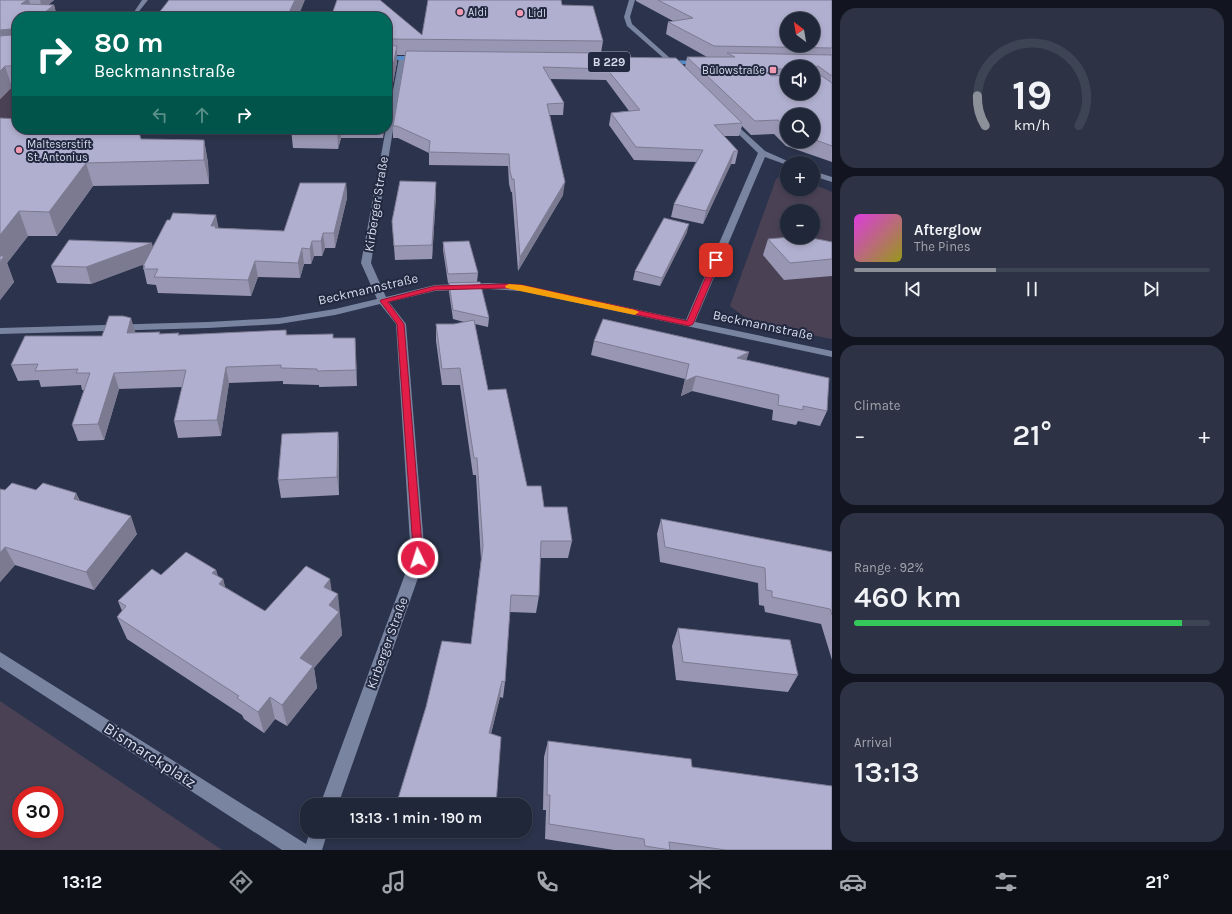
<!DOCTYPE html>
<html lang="en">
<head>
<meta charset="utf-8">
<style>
  body { margin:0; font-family:Karla,sans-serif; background:#2d3344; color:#f1f3f6; height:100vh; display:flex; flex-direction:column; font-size:15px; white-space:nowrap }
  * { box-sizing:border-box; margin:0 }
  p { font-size:13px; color:#a2a5ae }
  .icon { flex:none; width:22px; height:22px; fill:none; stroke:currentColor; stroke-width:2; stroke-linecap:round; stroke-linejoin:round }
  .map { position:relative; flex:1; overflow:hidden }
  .sheet { display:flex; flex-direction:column; gap:8px; padding:8px; background:#12151f; width:400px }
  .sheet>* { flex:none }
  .hud { position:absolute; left:12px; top:12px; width:380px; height:122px; border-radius:16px; box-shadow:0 2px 6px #0003,0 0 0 1px #3d4453; background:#00695c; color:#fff; overflow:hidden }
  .needle { width:26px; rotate:329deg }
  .controls { position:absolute; left:780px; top:12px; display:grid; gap:8px }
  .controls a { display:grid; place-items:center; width:40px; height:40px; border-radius:50%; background:#202739; box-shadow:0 2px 6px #0003,0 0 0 1px #3d4453; font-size:20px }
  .speed { position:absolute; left:12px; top:786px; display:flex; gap:8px; font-size:20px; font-weight:700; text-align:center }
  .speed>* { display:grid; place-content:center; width:52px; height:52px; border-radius:50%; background:#202739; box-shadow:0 2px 6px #0003,0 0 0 1px #3d4453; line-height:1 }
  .speed .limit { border:6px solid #d22; background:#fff; color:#111 }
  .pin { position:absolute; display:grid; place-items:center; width:34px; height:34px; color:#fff; margin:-17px; border-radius:8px; box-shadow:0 2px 6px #0006 }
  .me { position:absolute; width:44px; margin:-22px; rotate:356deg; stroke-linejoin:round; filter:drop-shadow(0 0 3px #0008) }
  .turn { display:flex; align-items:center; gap:14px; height:84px; padding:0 16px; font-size:18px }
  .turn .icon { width:52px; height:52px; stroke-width:2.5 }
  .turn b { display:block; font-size:28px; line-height:34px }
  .lanes { display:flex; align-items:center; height:38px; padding:0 16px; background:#0003; justify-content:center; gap:20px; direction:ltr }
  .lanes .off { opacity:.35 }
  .big { font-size:30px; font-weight:600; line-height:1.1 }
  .sheet .card { flex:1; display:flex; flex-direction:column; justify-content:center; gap:6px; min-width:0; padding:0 14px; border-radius:16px; background:#2d3344 }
  .sheet .dial { align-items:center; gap:0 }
  .dial svg { height:104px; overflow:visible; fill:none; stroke:#3d4453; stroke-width:7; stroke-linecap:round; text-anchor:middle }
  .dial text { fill:#f1f3f6; stroke:none }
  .song { display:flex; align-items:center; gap:12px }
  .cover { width:48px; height:48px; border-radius:6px; background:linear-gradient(135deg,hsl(300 70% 55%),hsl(60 70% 35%)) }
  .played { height:4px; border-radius:2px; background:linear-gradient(90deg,#8c9099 40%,#3d4453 40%) }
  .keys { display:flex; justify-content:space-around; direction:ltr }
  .heat { display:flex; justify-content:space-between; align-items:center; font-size:22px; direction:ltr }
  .charge { height:6px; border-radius:3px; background:linear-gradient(90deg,#34c759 92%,#3d4453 0) }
  .trip { position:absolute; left:300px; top:798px; width:232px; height:40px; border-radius:16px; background:#202739; box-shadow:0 2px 6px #0003,0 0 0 1px #3d4453; font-weight:600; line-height:40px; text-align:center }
  .tabs { display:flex; height:64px; justify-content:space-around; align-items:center; background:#0d1017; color:#a2a5ae }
  .tabs .icon { width:28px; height:28px }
  .tabs .on { color:#8c9099 }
  .tabs b { font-size:18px; color:#f1f3f6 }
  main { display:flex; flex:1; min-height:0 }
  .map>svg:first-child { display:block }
  .green { fill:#4a4155; fill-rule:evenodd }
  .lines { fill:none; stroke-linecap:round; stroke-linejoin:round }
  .minor { fill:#7984a0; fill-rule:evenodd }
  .major { fill:#568bc7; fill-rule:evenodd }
  .wall { fill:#9896b2; fill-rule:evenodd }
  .shaded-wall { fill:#7c7a91 }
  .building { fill:#b1afcf; stroke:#7c7a91; fill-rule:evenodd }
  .route { fill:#e11d48; stroke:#92132f }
  .slow { fill:#f59e0b }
  .poi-dot { fill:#f19ab2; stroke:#222941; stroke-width:1.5 }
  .labels { text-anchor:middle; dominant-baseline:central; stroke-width:4; stroke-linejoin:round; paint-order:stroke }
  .far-poi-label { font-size:11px; fill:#d7dded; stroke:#222941; text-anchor:start }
  .shield { fill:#222941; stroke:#a1a7b9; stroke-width:1 }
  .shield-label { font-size:12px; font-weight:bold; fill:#d7dded }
  .street-label { font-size:13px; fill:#d7dded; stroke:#222941 }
  .near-street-label { font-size:16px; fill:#d7dded; stroke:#222941 }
</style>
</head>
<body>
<main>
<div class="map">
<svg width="832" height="850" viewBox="0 0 832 850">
  <rect width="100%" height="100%" fill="#2b344c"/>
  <path class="green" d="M8 87H17V129L0 140V94Z
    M780 176H787V189H813V184L832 192V339L754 324 730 306 776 179ZM787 211H813V237H787Z
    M0 701 222 850H0ZM21 795H55V829H21Z"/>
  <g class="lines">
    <path class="minor" d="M142 0H148L136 15H132Z
      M629 0H635L630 17 632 24 680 67V69H676L627 26 624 17Z
      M402 56 405 58 371 263 386 297 435 285 488 283 522 285 686 320 758 153 726 122 725 120 729 118 765 151 792 163H787V165L765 157 695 322 832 351V357L522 291 488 289 435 291 389 302 406 324 425 558 338 805H320L411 558 396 324 380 304 335 315 279 324 208 328 0 334V328L208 322 279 318 335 309 377 299 361 263 399 58Z
      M813 171 832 177V182L813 176Z
      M0 652 306 844 310 831H328L322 850H282L0 667Z"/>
    <path class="major" d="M387 56H421L424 58 421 60H387Z
      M665 60 703 61 706 63 703 65 663 63 662 62Z"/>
  </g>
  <path class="wall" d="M0 0H54L48 5H54L56 13 17 17V87H12L0 99Z
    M636 0H832V162L786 146 774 134 751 135 742 126 739 136H724L738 151 735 164H731L703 224 671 217 674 204 696 162 634 160 609 125 611 113 629 111 606 80 550 79 564 103 563 115H550L563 195 518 271 512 192H511L509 184 508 166 429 165V153L398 138H393V126L405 55H397V62L387 114V17L422 35 562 5 603 41 601 53 605 57 685 67 687 57H707L666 34 668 22 673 21 636 1ZM787 67H813L787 93ZM787 115H813V141H787Z
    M0 118 141 139 204 140 208 163 209 184 93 186 57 236H28L7 263 14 282 0 300Z
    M291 129H384L383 138H341L338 149 293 148Z
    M346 183 347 198 335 248H325L322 256H314L311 264H304L300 278 258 277 251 296 158 293 156 285 147 284 143 266V264L91 284 57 283 51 266 153 247 219 228 284 231Z
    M436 195 432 259 395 260 392 221Z
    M687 232 660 286 633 280 635 271Z
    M768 239 832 242V276L784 280 763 255Z
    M443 242 478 273 477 282 448 283 443 250Z
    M449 283 489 318 488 327 475 324 488 390 527 486 572 541 568 558H540L539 596 536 613 510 612 505 682 503 698 500 697 491 734 496 805H398L397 802 471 644 481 560 476 475H473L460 385H442L436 341V324H454L464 322 453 319 449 292Z
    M286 330 287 335 333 338H355L357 386 319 387V385L283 384V381L229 383 221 436 178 438 174 421 182 387 119 389 104 440 78 441 72 425 84 390H82L81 385 41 387 39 380 18 381 11 365 102 336 135 333 179 335Z
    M594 341 749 352 746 360 827 411 820 426 798 421 796 425 772 420 773 410 692 391 681 396 685 379 591 355Z
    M338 432 339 450V495L281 498 278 480Z
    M5 490H36L76 493 80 501 137 534 94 590 15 565 0 582Z
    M661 519 832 552V660L821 624 765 612 764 606 759 605 758 583 660 562 657 534Z
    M216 570 218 577 223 579 225 587 265 611 332 591 340 617 342 635 314 668 317 688 287 726 275 719 264 733 244 719 242 715 127 639 117 617 122 611 118 601 161 575Z
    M678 628 798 675 788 692 676 680 672 646Z
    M548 741 692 767 832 850H614L545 839 546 810H543L544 757Z"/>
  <path class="shaded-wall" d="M27 0H29L34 17 21 4Z
    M40 0H54L42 10Z
    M295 0H305L298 17H287Z
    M54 5 57 17 45 12Z
    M11 29 17 48 0 50V30Z
    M397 46V62L387 114V95Z
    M5 66 12 87 0 99V71Z
    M772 69 768 82 767 73Z
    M337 129H341V138L338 149 337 130Z
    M382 129H384L383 138Z
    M204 140 208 163 209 184 204 160Z
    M734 151 731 164 703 224 706 211Z
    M86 163 93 186 57 236 49 212Z
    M436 182V195L432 259V245Z
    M565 182 563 195 518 271 520 257Z
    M346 183 347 198 335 248 334 233Z
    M19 211 28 236 7 263 14 282 0 300V235Z
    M216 215 219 230 217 234 211 226Z
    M689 224 687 232 660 286 662 278Z
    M323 233 325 248 322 256 321 241Z
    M312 241 314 256 311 264 310 249Z
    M152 243 156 260 91 284 86 267Z
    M302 248 304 264 300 278 298 263Z
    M255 261 258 277 251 296 248 280Z
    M131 318 136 334 127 333Z
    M355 338 356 354 357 386 356 370Z
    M749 352 744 367 737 358Z
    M226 367 229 383 221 436 217 420Z
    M114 373 119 389 104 440 98 424Z
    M696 376 692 391 681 396 685 381Z
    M338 432 339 450V495L337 477Z
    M76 493 84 511 74 499Z
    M131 516 137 534 94 590 86 572Z
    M5 547 15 565 0 582V553Z
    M216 570 220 583 223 579 229 602 212 573Z
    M330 579 333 600 338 594 342 635 314 668 317 688 287 726 282 705 300 658 324 587Z
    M502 681 500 697 487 749 489 733Z
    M270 697 275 719 264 733 258 712Z"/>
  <path class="building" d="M0 0H27L21 4 54 5 45 12 158 14 169 0H295L287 17H17V66H5L0 71V36L12 35 11 29 0 30Z
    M337 0H380L422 35 428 0H561L562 5 593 6 603 41 387 39V17H331Z
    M658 0H832V48L714 46 668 22 693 18ZM787 19H813V45H787Z
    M387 45 397 46 387 95Z
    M406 51 604 53 605 57 676 58 742 123 714 125 738 151H734L706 211 674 204 703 150 636 147 611 113 640 110 607 69 543 67 564 103 547 104 565 182 520 257 514 179H512L510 171 509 154 429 152 430 141 397 126H393Z
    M727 53 832 55V76L818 66 816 67V72L832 83V146L813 139V115H787V128L778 120 755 121 687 57H735ZM787 67H813V93H787V75L772 76 767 73 772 69H787Z
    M0 118 17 119V129H138L141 139 204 140V160L86 163 49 212 19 211 0 235Z
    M291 129H337V130H291Z
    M400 181 436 182 432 245 394 246 392 221Z
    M300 183H346L334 233H323L321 241H312L310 249 302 248 298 263 255 261 248 280 154 277 158 269H143L145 266H143L167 220H170L173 213 216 215 211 226H216L215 228 284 231Z
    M664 218 689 224 662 278 635 271Z
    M790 237H807L832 242V259L790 263 768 239Z
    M69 240 152 243 86 267 51 266Z
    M469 241 478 273 448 274 443 242Z
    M0 256H4L0 262Z
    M480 282 489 318 453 310 449 283Z
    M109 316H123L131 318 127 333 160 332 159 334 179 333 178 335 286 330V335L333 334V338H355L356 370 317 371V369L281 368V365L226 367 217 420 174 421 186 370 114 373 98 424 72 425 90 373H76L78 369 35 371 38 364 11 365 25 336H102Z
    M603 319 749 352 737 358 829 378 827 411 803 406V410L778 405 779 395 696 376 685 381 689 364 594 341Z
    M474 320 488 390 506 389 527 486H541L544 507H567L572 541H541L539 596 511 595 505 682 502 681 489 733 501 737 496 805H415L397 802 426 707 442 641 471 644 483 546 477 458H474L460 368 442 369 436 324H454Z
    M338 432 337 477 278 480 282 434Z
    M12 483 36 490 43 483 76 493 74 499 131 516 86 572 5 547 0 553V489L5 490Z
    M661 519 832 552V615L830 609 772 597V591L766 590 765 568 665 547Z
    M186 552 216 570 212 573 223 579 219 584 265 611 306 566 330 579 324 587 338 594 329 605 339 612 300 658 313 666 282 705 270 697 258 712 237 698 239 696 117 617 126 606 118 601 152 569 161 575Z
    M678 628 790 640 798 675 683 662Z
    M548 741 691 759 692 767 832 786V850H726L669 842 670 850 645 846 644 839 549 824 550 795H547Z"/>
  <path class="route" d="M716 258 720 260 693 324 689 326 522 290 506 288 435 290 388 302 404 324 423 558 418 563 414 561 397 324 380 301 381 300 435 286 506 284 522 285 687 321 713 260Z"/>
  <path class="slow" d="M509 284 522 285 635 310 639 312 635 315 506 288 505 286Z"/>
  <g class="poi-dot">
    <circle cx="460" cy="12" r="4"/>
    <circle cx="520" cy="13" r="4"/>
    <rect x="769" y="66" width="8" height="8" rx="2"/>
    <circle cx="19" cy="150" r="4"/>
  </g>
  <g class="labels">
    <g class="far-poi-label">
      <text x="468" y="12">Aldi</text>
      <text x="528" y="13">Lidl</text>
      <text x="765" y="70" text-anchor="end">Bülowstraße</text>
      <text x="27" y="144">Malteserstift<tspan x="27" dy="13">St. Antonius</tspan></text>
    </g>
    <rect class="shield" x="588" y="52" width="42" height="20" rx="3"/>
    <g class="shield-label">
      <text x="609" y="62">B 229</text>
    </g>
    <g class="street-label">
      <text transform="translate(376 204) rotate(-81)">Kirberger Straße</text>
      <text transform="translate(368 289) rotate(-13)">Beckmannstraße</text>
      <text transform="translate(763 325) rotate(12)">Beckmannstraße</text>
      <text transform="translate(387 643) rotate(-70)">Kirberger Straße</text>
    </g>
    <g class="near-street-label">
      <text transform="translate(150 755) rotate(33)">Bismarckplatz</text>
    </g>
  </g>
</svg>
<div class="controls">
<a><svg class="needle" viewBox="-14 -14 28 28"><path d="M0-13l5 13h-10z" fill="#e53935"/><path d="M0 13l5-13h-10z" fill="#a2a5ae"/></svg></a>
<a><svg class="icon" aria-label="sound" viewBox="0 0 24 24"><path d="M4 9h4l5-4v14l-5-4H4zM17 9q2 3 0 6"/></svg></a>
<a><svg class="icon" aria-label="search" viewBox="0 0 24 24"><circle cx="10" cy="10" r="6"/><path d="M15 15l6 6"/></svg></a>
<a>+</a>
<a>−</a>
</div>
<div class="speed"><div class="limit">30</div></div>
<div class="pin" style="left:716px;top:260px;background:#d93025"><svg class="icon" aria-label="arrive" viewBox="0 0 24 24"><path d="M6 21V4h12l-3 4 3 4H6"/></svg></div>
<svg class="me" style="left:418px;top:558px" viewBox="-20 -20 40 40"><circle r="17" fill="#e11d48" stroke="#fff" stroke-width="3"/><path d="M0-11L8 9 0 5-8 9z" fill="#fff"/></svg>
<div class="trip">13:13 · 1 min · 190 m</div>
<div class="hud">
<div class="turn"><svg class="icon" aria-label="right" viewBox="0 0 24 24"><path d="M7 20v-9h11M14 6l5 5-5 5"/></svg><div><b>80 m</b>Beckmannstraße</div></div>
<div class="lanes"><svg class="icon off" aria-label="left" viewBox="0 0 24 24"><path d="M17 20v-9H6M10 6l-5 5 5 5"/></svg><svg class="icon off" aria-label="ahead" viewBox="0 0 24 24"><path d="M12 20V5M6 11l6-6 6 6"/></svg><svg class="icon" aria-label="right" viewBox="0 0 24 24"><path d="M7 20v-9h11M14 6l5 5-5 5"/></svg></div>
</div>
</div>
<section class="sheet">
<div class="card dial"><svg viewBox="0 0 100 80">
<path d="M14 69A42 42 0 1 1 86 69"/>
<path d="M14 69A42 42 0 0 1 8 46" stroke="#8c9099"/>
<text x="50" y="56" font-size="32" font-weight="700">19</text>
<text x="50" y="72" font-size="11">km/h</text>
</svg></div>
<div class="card">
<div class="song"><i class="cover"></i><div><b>Afterglow</b><p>The Pines</p></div></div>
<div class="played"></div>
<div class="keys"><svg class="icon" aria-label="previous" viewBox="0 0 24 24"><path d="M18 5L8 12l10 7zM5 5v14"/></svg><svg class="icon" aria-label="pause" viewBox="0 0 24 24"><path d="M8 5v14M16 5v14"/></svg><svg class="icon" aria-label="next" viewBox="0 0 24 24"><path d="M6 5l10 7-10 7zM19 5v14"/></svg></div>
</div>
<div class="card"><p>Climate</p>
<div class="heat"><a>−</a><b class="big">21°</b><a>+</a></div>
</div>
<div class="card"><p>Range · 92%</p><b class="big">460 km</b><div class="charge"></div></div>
<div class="card"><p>Arrival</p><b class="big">13:13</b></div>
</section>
</main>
<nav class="tabs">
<b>13:12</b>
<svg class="icon on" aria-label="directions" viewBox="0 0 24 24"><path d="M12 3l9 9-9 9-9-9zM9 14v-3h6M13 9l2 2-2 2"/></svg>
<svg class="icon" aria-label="music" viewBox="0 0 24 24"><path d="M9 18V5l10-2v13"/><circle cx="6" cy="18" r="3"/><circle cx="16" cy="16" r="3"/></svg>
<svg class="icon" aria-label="phone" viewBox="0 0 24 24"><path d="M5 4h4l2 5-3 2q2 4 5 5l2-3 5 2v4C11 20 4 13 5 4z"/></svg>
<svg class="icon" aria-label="climate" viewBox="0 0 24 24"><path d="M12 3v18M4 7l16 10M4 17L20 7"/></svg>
<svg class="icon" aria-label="car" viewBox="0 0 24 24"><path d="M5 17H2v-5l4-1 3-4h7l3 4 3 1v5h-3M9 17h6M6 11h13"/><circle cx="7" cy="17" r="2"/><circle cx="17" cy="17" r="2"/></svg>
<svg class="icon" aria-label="filters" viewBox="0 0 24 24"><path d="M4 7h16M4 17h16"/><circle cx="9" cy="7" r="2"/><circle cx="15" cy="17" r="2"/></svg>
<b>21°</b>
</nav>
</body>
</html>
